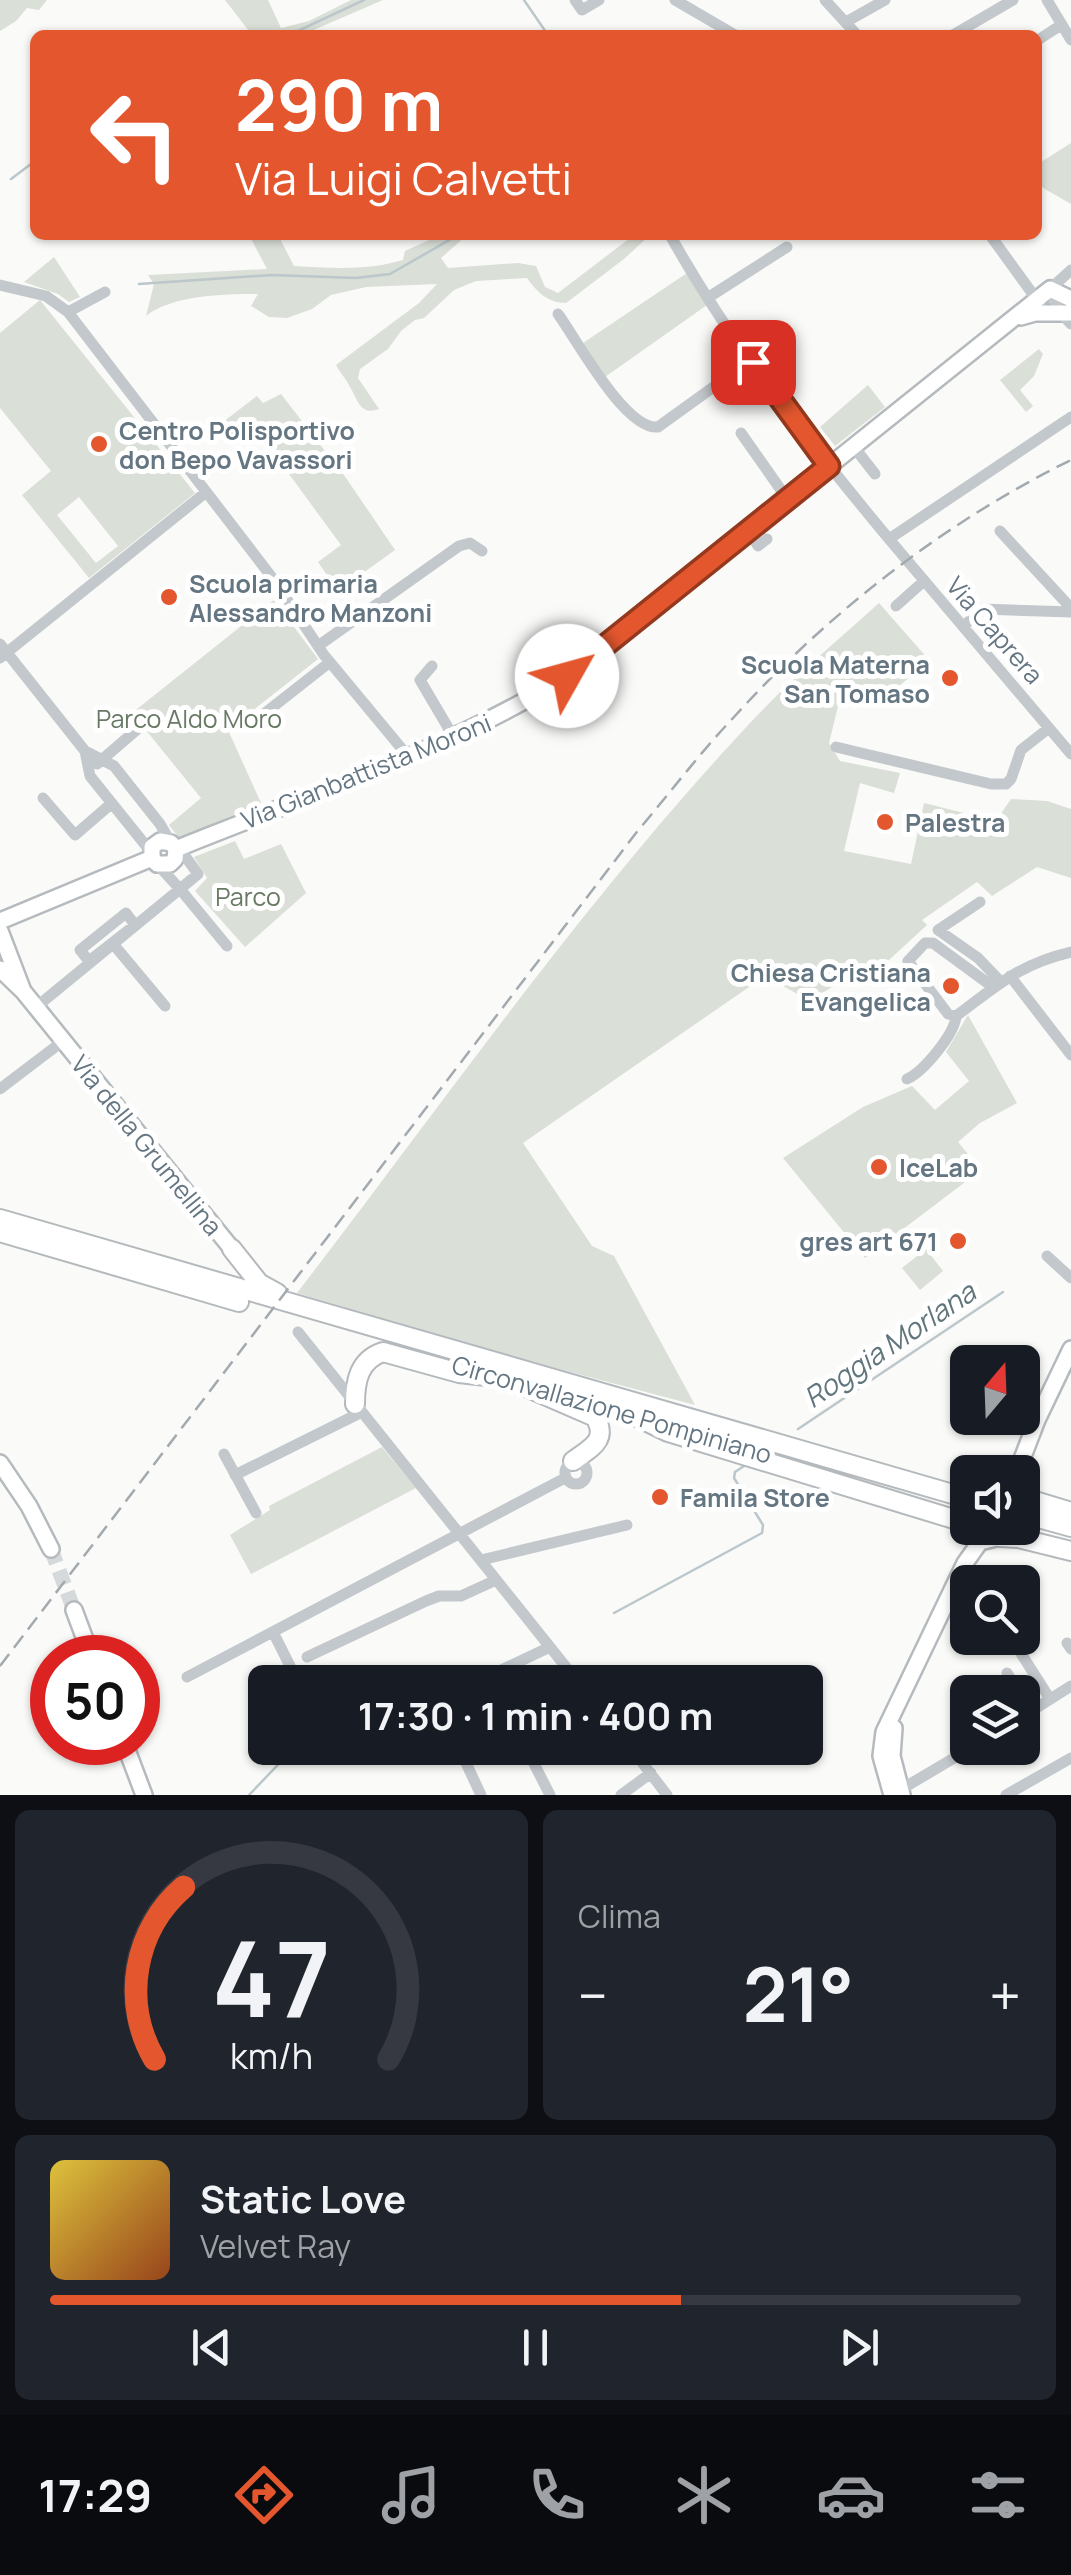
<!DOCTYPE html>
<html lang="it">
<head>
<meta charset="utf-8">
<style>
  body { margin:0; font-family:Manrope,sans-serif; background:#20242c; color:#f1f3f6; height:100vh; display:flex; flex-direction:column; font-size:38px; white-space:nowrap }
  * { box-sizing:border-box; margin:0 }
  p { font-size:32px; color:#9ea1a6 }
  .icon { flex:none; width:55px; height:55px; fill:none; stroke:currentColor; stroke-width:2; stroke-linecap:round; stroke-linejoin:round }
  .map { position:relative; height:1795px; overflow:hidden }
  .side { display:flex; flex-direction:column; gap:15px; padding:15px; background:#0d0f14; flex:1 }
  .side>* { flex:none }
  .hud { position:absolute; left:30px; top:30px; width:1012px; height:210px; border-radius:15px; box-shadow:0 2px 8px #0004; background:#e4572e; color:#fff; overflow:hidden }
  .needle { width:65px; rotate:19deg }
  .fabs { position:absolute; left:950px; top:1345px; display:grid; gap:20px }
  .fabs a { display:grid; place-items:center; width:90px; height:90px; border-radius:15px; background:#171b24; box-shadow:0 2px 8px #0004; font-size:50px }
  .speed { position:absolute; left:30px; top:1635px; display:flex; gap:20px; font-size:50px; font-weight:700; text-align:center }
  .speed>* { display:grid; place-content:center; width:130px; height:130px; border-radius:50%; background:#171b24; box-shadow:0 2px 8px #0004; line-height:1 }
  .speed .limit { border:15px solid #d22; background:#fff; color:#111 }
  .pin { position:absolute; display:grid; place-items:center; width:85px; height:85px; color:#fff; margin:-42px; border-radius:20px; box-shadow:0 5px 15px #0006 }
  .me { position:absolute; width:110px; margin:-55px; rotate:52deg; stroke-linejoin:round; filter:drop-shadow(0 0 8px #0008) }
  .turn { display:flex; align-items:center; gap:35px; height:210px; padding:0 40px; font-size:45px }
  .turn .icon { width:130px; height:130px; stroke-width:2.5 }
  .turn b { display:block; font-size:70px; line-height:85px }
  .big { font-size:75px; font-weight:700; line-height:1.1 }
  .side .tile { flex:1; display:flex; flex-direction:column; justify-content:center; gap:15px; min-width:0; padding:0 35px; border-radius:15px; background:#20242c }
  .side .dial { align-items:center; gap:0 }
  .dial svg { height:260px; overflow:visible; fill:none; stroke:#363941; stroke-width:7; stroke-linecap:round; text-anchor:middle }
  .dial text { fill:#f1f3f6; stroke:none }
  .song { display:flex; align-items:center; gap:30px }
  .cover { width:120px; height:120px; border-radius:15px; background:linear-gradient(135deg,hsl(50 70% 55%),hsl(20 70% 35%)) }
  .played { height:10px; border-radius:5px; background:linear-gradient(90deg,#e4572e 65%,#363941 65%) }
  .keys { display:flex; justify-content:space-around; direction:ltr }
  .heat { display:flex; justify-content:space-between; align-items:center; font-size:55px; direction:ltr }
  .side .tiles { flex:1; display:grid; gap:15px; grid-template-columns:1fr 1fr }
  .tile:last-child { grid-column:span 2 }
  .trip { position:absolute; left:248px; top:1665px; width:575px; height:100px; border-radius:15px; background:#171b24; box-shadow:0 2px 8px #0004; font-weight:700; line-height:100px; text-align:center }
  .dock { display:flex; height:160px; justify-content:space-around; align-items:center; background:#090b0e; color:#9ea1a6 }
  .dock .icon { width:70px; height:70px }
  .dock .active { color:#e4572e }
  .dock b { font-size:45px; color:#f1f3f6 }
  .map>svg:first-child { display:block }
  .green { fill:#dadfd7; fill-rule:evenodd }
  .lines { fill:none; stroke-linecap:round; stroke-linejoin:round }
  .stream { stroke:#bbc7cb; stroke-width:2.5 }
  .major-tunnel { stroke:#d5d9db; stroke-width:15; stroke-dasharray:15 8; stroke-linecap:butt }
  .highway-tunnel { stroke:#d5d9db; stroke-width:18; stroke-dasharray:18 9; stroke-linecap:butt }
  .major-casing { stroke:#b5babe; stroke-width:20 }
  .highway-casing { stroke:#b4b9bd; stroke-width:22 }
  .minor { stroke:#c3c8cc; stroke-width:11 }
  .major { stroke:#fff; stroke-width:15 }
  .highway { stroke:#fff; stroke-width:18 }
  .rail { stroke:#a2aab0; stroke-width:2.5; stroke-dasharray:15 8; stroke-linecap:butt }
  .major-bridge-casing { stroke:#b5babe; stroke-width:20; stroke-linecap:butt }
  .major-bridge { stroke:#fff; stroke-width:15 }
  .route-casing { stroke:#94391e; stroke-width:25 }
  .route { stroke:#e4572e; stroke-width:18 }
  .poi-dot { fill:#e4572e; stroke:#fff; stroke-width:4 }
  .labels { text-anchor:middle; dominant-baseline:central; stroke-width:10; stroke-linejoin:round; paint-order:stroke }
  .poi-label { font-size:25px; font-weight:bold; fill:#657683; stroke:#fff; text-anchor:start }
  .street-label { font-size:25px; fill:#657683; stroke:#fff }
  .park-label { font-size:25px; fill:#687a64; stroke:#fff }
  .water-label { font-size:28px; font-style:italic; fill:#60757c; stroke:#fff }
</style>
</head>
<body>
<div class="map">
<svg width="1071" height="1795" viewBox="0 0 1071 1795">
  <rect width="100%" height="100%" fill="#fafaf8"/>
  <path class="green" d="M0 0H47L39 10 27 8 16 21 0 31Z
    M225 0H268L281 28 309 21 351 0H383L302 35H241L249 31Z
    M1071 143V204L1038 185V164Z
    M249 235H278L294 266C332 268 367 271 403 260L405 251 440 235H467L441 258 448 268 518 263 536 266 545 287 558 293 634 235H650L624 259 566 303C548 303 537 292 527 278L476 281 454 290 424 318 415 320 401 331 388 349 360 369 358 378 379 409C360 416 358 400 350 387 346 378 340 373 336 365L419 303 437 284 366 287 331 295 312 309 287 318 269 317 251 306 258 294C224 294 172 295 146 316L154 284 148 275 267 269Z
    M54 257 80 297 69 302 58 294 24 282Z
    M687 273 707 305 605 377 583 343Z
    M40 300 195 493 89 578 22 495 51 471 0 408V333ZM79 497 118 546 96 563 57 515Z
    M1039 349 1043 354 1034 376 1020 390 1033 406 1026 412 1000 380Z
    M868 385 885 407 835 446 820 427Z
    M281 394 346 478 395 550 338 591 318 562 341 545 256 429 236 441 223 422 257 396 263 403Z
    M274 600 318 659 228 730 261 803 179 838 169 825 201 798 132 713Z
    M879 603 929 660 882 701 843 686 829 743 840 761 900 773 894 793 860 783 844 851 911 864 924 803 996 821 1011 799 1047 801 1071 809V878L1037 867 992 896 977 882 922 920 927 925 877 971 860 969 810 1001 765 976 523 1143 592 1246 614 1256 695 1405 502 1354 297 1293C445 1101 584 900 751 722 791 679 836 642 879 603Z
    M235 841 244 859 281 844 306 893 245 947 195 891 207 878 194 857Z
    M968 1015 1017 1103 980 1123 958 1142 981 1170 865 1258 783 1158 863 1107 912 1086 935 1110 969 1081 946 1052Z
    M926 1249 943 1271 920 1290 902 1268Z
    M382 1447 416 1488 251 1574 230 1535 270 1510 269 1506Z"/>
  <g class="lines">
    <path class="stream" d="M524 0 548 35
      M289 35 364 0
      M11 179 35 161
      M139 284 272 275 356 278 390 274 458 235
      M798 1429 1003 1292
      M614 1613 762 1533 763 1525 734 1478 735 1472 747 1464
      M249 1795 294 1748"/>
    <path class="major-tunnel" d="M51 1549 74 1610"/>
    <path class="highway-tunnel" d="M1022 1527 1032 1529"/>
    <g class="major-casing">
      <path id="major" d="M1021 317 1035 313H1071
        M176 849C305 796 449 750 567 676L1050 289 1071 299
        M152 858V847L160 841 171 843 176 849
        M152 858 157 864H170L175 859 176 849
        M0 921 152 858
        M0 931 23 991
        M0 969 23 991 232 1249
        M0 1463 29 1506 51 1549
        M1017 1472 1037 1420 1071 1349
        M74 1610 92 1658
        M894 1728 892 1756 902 1795
        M124 1742 144 1795
        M892 1795 881 1756 884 1732 965 1563 980 1542 1004 1536 1014 1528"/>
    </g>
    <g class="highway-casing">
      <path id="highway" d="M0 1219 956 1495
        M0 1232 239 1302
        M232 1249 259 1283 277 1293
        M355 1404C355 1381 359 1360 383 1352L459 1373 505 1378 595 1417C609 1441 590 1448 573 1461
        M631 1414 668 1432 967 1523
        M1022 1497 1071 1512
        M1035 1517 1071 1527
        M999 1537 1018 1538 1071 1551"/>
    </g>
    <path class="minor" d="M575 0 582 10 599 0
      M675 0 735 35
      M825 0 857 35
      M1047 0 1071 40
      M846 22 885 0
      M953 35 1013 0
      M1038 40 1061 25
      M670 235C730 343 810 444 889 539L1071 417
      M990 235 1040 304
      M1071 270 1050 289 1059 311 1071 324
      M0 285 46 296 68 312 274 580 324 655 407 755
      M709 297 787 247
      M68 312 105 292
      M558 314C577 340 625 430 658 427L737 370 753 363
      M741 433 788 500
      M854 447 875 474
      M749 531 758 546 767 539
      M1000 531 1071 608
      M889 539 1071 754
      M896 606 924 581
      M965 625 982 609 1071 612
      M0 644 85 751 114 766 160 824 171 843
      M318 646 459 546 470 543 482 551
      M0 658 205 493
      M432 666 420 680 453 736
      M255 721 330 662
      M836 747 991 784H1006L1011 779 1021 750 1049 728
      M85 751 90 776 151 852
      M97 764 141 726
      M43 798 75 835 112 803
      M157 864 180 889 198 874 185 856 176 852
      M980 902 938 930 978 958 1001 982
      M126 913 135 925 89 961 80 950Z
      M114 945 165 1006
      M1010 976 1071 1055
      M35 1008 180 889 227 946
      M956 1016 948 1014 908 961 925 943H933L993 987
      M907 1079C923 1072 955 1034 956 1016 997 986 1019 964 1071 952
      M0 1089 63 1041
      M1047 1256 1071 1278
      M298 1332 578 1682
      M224 1454 256 1513
      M565 1473a11 11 0 1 1 22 0a11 11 0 1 1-22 0Z
      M235 1475 362 1412
      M481 1560 627 1525
      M273 1632 298 1682
      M1067 1643 1071 1649
      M1015 1644 1050 1699
      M307 1657 426 1601 439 1596H461L496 1580
      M1007 1673 1019 1692
      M187 1677 565 1478
      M476 1682 550 1647
      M1022 1717 1071 1686
      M459 1748 481 1795
      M526 1748 550 1795
      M631 1748 667 1795
      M465 1761 490 1748
      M900 1790 971 1748
      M621 1795 651 1773
      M1006 1795 1071 1758"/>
    <use href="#major" class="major"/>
    <use href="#highway" class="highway"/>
    <path class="rail" d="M0 1666 636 833C669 794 699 754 734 717 828 613 945 522 1071 460"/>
    <g class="major-bridge-casing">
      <path id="major-bridge" d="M965 1518 968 1496"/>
    </g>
    <use href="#major-bridge" class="major-bridge"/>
  </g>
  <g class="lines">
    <g class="route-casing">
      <path id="route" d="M567 676 829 466 753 362"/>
    </g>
    <use href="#route" class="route"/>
  </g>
  <g class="poi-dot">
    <circle cx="99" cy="444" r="10"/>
    <circle cx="169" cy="597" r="10"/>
    <circle cx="950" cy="678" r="10"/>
    <circle cx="885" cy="822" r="10"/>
    <circle cx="951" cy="986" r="10"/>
    <circle cx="879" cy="1167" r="10"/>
    <circle cx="958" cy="1241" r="10"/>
    <circle cx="660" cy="1497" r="10"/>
  </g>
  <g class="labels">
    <g class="poi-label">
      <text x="119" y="430">Centro Polisportivo<tspan x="119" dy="29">don Bepo Vavassori</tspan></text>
      <text x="189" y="583">Scuola primaria<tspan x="189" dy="29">Alessandro Manzoni</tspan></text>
      <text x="930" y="664" text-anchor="end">Scuola Materna<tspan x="930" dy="29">San Tomaso</tspan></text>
      <text x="905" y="822">Palestra</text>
      <text x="931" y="972" text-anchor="end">Chiesa Cristiana<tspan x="931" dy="29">Evangelica</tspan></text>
      <text x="899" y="1167">IceLab</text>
      <text x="938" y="1241" text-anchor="end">gres art 671</text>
      <text x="680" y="1497">Famila Store</text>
    </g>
    <g class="street-label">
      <text transform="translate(995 630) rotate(49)">Via Caprera</text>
      <text transform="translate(366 771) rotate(-22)">Via Gianbattista Moroni</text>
      <text transform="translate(147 1145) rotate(51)">Via della Grumellina</text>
      <text transform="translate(612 1409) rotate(16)">Circonvallazione Pompiniano</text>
    </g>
    <g class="park-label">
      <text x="189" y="718">Parco Aldo Moro</text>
      <text x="248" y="896">Parco</text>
    </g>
    <g class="water-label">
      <text transform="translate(889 1344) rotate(-34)">Roggia Morlana</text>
    </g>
  </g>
</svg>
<div class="fabs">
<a><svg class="needle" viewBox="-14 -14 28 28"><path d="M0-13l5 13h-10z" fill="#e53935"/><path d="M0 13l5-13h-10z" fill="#9ea1a6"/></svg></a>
<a><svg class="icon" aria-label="sound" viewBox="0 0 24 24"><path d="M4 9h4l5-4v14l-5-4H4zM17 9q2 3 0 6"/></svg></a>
<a><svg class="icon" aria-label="search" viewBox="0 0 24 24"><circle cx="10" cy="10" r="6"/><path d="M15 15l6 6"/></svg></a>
<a><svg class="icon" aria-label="layers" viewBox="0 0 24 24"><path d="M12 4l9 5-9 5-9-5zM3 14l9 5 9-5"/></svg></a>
</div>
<div class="speed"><div class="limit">50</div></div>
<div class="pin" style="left:753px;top:362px;background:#d93025"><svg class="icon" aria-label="arrive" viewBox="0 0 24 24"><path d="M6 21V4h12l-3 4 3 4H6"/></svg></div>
<svg class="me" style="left:567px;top:676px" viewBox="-20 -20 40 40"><circle r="19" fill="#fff"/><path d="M0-13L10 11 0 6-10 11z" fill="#e4572e"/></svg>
<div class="trip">17:30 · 1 min · 400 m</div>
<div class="hud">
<div class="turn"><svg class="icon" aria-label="left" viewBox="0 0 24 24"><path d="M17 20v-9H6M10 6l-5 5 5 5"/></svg><div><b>290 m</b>Via Luigi Calvetti</div></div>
</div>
</div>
<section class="side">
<div class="tiles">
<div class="tile dial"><svg viewBox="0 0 100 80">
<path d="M14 69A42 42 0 1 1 86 69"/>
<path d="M14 69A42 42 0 0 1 23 16" stroke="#e4572e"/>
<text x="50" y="56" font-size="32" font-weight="700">47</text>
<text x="50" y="72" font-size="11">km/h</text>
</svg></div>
<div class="tile"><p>Clima</p>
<div class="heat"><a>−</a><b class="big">21°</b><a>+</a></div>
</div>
<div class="tile">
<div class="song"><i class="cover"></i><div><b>Static Love</b><p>Velvet Ray</p></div></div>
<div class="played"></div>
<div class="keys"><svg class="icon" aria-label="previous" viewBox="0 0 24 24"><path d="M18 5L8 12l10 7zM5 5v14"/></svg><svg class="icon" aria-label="pause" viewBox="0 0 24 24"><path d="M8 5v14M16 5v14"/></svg><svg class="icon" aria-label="next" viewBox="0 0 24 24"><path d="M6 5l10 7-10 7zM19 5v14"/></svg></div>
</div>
</div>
</section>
<nav class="dock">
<b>17:29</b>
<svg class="icon active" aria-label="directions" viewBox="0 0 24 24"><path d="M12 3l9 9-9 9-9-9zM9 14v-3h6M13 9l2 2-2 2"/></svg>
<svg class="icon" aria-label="music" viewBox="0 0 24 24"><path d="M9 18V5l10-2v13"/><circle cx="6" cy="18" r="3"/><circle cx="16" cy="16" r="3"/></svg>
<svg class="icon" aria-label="phone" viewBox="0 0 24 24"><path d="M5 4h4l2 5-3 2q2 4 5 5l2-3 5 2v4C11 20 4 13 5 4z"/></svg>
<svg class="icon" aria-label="climate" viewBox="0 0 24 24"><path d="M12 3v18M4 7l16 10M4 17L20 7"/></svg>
<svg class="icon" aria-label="car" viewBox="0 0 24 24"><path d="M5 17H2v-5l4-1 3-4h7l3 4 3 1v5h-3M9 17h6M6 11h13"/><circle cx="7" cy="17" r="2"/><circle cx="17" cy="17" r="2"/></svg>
<svg class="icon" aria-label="filters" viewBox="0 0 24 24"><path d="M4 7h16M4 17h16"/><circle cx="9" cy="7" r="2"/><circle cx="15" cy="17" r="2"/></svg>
</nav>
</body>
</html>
